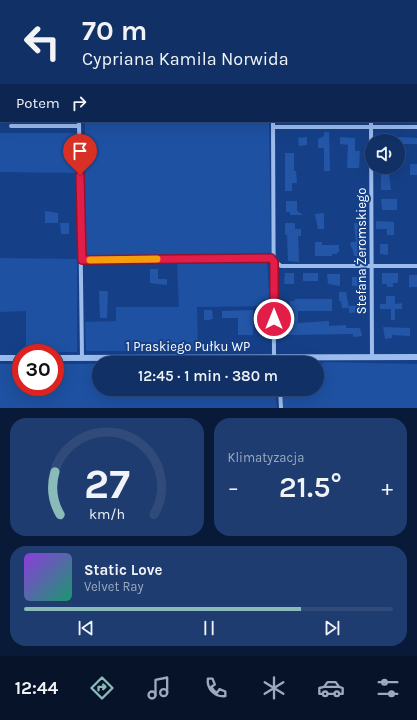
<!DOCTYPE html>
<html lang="pl">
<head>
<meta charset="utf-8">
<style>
  body { margin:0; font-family:Karla,sans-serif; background:#1e3c6f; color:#f1f3f6; height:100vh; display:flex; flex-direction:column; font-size:15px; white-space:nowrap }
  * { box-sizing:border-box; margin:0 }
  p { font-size:13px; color:#9ca9bf }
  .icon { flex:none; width:22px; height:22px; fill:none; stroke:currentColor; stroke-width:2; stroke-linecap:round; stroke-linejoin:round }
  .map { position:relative; height:408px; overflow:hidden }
  .sheet { display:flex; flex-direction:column; gap:10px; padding:10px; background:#091a38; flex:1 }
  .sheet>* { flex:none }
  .top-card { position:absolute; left:0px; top:0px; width:417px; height:122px; box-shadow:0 4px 16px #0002,0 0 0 1px #304b7a; background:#103066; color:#f1f3f6; overflow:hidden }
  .controls { position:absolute; left:365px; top:134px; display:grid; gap:8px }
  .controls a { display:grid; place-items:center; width:40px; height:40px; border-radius:50%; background:#103066; box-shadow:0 4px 16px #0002,0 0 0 1px #304b7a; font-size:20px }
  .speed { position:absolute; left:12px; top:344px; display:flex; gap:8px; font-size:20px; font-weight:700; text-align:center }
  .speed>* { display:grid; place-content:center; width:52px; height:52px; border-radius:50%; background:#103066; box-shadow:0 4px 16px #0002,0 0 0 1px #304b7a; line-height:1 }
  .speed .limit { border:6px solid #d22; background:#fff; color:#111 }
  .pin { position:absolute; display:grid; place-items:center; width:34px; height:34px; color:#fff; margin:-41px -17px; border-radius:50% 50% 50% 0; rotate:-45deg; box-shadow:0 0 4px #0007 }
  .pin .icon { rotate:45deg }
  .me { position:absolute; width:44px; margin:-22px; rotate:0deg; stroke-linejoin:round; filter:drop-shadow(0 0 3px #0008) }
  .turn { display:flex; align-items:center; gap:14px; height:84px; padding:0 16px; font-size:18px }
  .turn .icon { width:52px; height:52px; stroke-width:2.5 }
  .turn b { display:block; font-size:28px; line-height:34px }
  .then { display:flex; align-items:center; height:38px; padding:0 16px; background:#0003; gap:8px; font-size:15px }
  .big { font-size:30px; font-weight:600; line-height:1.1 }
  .sheet .card { flex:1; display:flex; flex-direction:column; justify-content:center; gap:6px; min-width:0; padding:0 14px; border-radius:16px; background:#1e3c6f }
  .sheet .dial { align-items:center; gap:0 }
  .dial svg { height:104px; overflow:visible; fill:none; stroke:#304b7a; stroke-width:7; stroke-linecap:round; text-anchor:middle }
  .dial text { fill:#f1f3f6; stroke:none }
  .song { display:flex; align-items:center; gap:12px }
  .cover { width:48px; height:48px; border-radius:6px; background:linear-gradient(135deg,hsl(270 70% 55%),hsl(160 70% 35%)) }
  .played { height:4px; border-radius:2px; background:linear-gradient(90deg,#8bbbb9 75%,#304b7a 75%) }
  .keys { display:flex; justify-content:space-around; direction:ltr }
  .heat { display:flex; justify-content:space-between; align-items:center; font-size:22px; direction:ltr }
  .sheet .tiles { flex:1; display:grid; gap:10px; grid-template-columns:1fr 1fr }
  .card:last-child { grid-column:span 2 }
  .trip { position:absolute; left:92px; top:356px; width:232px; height:40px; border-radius:20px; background:#103066; box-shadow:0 4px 16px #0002,0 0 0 1px #304b7a; font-weight:600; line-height:40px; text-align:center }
  .tabs { display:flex; height:64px; justify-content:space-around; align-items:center; background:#061329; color:#9ca9bf }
  .tabs .icon { width:28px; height:28px }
  .tabs .on { color:#8bbbb9 }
  .tabs b { font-size:18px; color:#f1f3f6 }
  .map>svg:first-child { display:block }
  .green { fill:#1e51a2 }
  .building { fill:#2356a7 }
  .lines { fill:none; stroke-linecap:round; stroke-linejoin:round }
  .minor { stroke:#9cbcee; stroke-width:4 }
  .tertiary { stroke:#9cbcee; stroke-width:6 }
  .route-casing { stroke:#92132f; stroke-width:10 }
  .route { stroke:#e11d48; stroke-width:7 }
  .slow { stroke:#f59e0b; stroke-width:7 }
  .labels { text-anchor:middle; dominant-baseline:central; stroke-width:4; stroke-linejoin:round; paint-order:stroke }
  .street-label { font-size:13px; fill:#fff; stroke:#154088 }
</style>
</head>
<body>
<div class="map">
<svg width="417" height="408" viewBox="0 0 417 408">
  <rect width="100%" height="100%" fill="#154088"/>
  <path class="green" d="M85 0H268V1H85Z
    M85 121H269L271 255 84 257Z
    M0 133H78V173L0 172Z
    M0 258 77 259V352H26V311L0 312Z
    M267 262 270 306 197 307 198 351H86L85 322 116 321V307H179L177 263Z
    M317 362 318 364H323V362L417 364V408H283L282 389H317V363H282Z
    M0 364H21V387H55V364H99V389H275L277 408H0Z"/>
  <path class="building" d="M324 132H329L330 171H324V148H318V139L324 136Z
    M307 137V145L299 146 298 138Z
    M340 137 355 138V151H360L359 168H347L348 145 340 144Z
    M398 137 417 138V144H398Z
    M285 153H294V171H296L297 183H292V191H285Z
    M410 164H417V175H410Z
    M381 167H385L386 174H389L391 190H381Z
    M381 199H397V210H382Z
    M286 201H297V211L303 215H290V212H286Z
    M45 211 58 213V223H45Z
    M324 213V229H318L315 214Z
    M376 221 394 222V235H387V229H376Z
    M60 223H69V234H61Z
    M285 223H295V229H301V236H298L299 262 288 261 287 235H285Z
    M354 223H362L363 247H361V256H354L353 250 350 245 351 242H356Z
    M315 242H322V245H339V252H337V254H332V256H315Z
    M380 244H388V255L380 254Z
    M150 269H158V279H167V285L150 283Z
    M285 273H294V284H284Z
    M303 273H318V281H303Z
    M382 273H398V283H393V287H387V284H382Z
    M327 274H340V286L328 284Z
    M409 275H417V287H409Z
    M352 277H361V286H352Z
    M99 291H108L107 318H100Z
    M339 292H346L349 308H342L341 301H339Z
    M386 296H395V304L402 303V309H395V320H391V309H380V304H386Z
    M295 299H332V311H298V323L329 321V326L346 325V328H360L362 336 353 337V334L284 335V326H288V314H280V306L290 305V301H295Z
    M367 305V312L349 313V306Z
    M204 310H212L213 319H210V320H204Z
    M253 310V335H238V318H222V311Z
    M383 327 410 328V336L392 335V338L385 339Z"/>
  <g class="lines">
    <path class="minor" d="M272 0V1
      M370 0V1
      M79 1V0
      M79 121 82 358
      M273 121 274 357
      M371 121 372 357
      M11 126H79
      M273 127H417
      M82 260 271 258 281 266H417
      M280 389 281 408"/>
    <path class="tertiary" d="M0 358H21
      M55 358 417 357"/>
  </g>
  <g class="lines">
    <g class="route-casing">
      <path id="route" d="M80 175 82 260 271 258 274 262V319"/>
    </g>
    <use href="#route" class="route"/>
    <path class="slow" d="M90 260 157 259"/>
  </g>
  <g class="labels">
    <g class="street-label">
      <text transform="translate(361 251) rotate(-90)">Stefana Żeromskiego</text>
      <text x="188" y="346">1 Praskiego Pułku WP</text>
    </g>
  </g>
</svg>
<div class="controls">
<a><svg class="icon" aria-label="sound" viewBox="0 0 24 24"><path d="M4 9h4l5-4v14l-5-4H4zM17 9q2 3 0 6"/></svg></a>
</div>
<div class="speed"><div class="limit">30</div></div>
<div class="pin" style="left:80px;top:175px;background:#d93025"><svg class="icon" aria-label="arrive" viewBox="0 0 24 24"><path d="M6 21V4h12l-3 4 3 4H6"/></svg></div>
<svg class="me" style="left:274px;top:319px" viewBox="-20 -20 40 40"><circle r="17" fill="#e11d48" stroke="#fff" stroke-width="3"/><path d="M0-11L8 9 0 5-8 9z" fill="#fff"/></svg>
<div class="trip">12:45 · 1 min · 380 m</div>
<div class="top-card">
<div class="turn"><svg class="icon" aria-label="left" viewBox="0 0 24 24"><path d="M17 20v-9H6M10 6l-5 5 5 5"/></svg><div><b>70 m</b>Cypriana Kamila Norwida</div></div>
<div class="then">Potem<svg class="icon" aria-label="right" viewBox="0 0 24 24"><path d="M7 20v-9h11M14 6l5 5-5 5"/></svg></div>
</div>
</div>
<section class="sheet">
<div class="tiles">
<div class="card dial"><svg viewBox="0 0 100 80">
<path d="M14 69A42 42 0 1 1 86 69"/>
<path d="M14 69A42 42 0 0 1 10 36" stroke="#8bbbb9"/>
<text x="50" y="56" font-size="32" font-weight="700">27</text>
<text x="50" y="72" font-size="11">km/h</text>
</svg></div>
<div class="card"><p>Klimatyzacja</p>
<div class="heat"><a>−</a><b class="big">21.5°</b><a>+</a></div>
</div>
<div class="card">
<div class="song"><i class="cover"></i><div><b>Static Love</b><p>Velvet Ray</p></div></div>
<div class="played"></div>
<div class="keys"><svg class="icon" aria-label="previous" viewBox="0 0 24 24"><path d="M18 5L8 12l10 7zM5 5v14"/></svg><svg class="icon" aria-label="pause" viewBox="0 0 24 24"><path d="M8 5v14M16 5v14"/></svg><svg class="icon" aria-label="next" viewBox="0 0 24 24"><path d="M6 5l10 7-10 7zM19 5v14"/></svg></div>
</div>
</div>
</section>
<nav class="tabs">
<b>12:44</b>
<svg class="icon on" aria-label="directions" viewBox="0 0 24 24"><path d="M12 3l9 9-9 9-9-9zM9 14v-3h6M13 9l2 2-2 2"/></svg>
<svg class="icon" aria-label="music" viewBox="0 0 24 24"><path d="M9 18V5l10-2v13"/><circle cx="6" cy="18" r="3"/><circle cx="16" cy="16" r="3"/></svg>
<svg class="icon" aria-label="phone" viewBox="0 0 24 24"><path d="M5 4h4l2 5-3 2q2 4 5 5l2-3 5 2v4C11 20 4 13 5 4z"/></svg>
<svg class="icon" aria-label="climate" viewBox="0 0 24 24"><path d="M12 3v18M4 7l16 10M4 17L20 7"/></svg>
<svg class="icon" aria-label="car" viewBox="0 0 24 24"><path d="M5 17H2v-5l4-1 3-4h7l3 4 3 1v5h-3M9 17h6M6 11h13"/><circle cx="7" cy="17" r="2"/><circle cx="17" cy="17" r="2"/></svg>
<svg class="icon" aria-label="filters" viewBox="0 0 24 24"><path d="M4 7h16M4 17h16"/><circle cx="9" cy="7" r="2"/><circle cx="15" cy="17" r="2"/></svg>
</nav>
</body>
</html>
